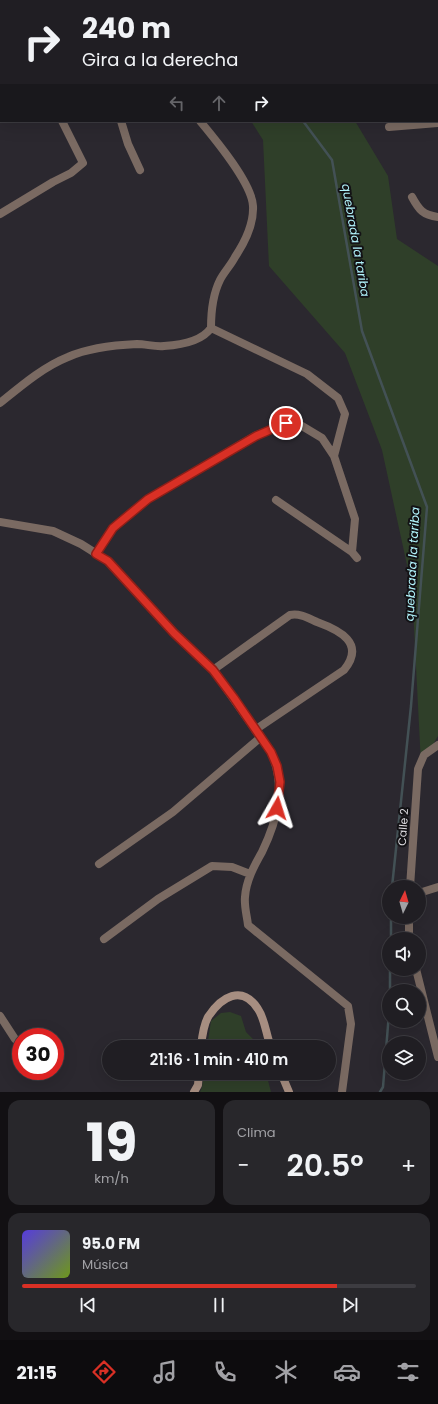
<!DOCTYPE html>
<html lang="es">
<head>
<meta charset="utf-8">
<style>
  body { margin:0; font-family:Poppins,sans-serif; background:#28272b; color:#f1f3f6; height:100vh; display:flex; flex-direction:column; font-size:15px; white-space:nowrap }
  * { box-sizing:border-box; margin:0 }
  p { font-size:13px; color:#a2a2a6 }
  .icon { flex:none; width:22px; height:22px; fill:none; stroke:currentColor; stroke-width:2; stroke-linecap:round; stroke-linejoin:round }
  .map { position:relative; height:1092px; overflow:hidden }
  .drawer { display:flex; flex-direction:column; gap:8px; padding:8px; background:#121013; flex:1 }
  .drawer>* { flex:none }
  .guide { position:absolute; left:0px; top:0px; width:438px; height:122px; box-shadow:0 4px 16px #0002,0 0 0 1px #3d3c41; background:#201e23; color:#f1f3f6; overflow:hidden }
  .needle { width:26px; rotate:5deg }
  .tools { position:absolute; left:382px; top:880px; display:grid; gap:8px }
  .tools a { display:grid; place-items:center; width:44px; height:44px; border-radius:50%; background:#201e23; box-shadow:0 4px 16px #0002,0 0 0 1px #3d3c41; font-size:20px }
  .speed { position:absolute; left:12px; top:1028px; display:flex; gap:8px; font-size:20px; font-weight:700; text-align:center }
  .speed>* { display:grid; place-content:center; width:52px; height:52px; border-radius:50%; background:#201e23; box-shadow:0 4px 16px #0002,0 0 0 1px #3d3c41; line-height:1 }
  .speed .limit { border:6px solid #d22; background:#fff; color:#111 }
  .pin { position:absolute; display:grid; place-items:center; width:34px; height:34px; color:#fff; margin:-17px; border:2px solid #fff; border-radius:50%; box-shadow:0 1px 4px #0007 }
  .me { position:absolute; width:44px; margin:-22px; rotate:6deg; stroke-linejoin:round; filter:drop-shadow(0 0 3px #0008) }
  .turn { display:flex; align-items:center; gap:14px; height:84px; padding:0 16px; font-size:18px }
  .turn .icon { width:52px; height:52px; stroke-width:2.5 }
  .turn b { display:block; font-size:28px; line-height:34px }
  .lanes { display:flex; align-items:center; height:38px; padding:0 16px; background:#0003; justify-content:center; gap:20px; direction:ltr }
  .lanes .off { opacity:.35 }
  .big { font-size:30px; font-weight:600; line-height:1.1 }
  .drawer .tile { flex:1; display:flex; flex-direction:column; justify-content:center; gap:6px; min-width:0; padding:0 14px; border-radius:12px; background:#28272b }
  .drawer .dial { align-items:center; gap:0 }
  .dial b { font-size:52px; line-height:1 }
  .song { display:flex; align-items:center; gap:12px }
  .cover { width:48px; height:48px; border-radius:6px; background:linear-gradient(135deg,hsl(250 70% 55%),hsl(80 70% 35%)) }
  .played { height:4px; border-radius:2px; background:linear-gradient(90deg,#d93025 80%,#3d3c41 80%) }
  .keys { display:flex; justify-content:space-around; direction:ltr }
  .heat { display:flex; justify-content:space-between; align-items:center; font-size:22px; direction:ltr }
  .drawer .tiles { flex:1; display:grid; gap:8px; grid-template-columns:1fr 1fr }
  .tile:last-child { grid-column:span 2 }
  .trip { position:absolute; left:102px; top:1040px; width:234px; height:40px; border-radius:20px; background:#201e23; box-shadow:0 4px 16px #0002,0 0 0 1px #3d3c41; font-weight:600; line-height:40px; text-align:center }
  .dock { display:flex; height:64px; justify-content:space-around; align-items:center; background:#0d0c0e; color:#a2a2a6 }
  .dock .icon { width:28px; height:28px }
  .dock .current { color:#d93025 }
  .dock b { font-size:18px; color:#f1f3f6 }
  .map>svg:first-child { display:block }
  .green { fill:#2f3f29 }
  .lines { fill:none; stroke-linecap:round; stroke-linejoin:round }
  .stream { stroke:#435155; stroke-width:2.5 }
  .minor { stroke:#7a6a62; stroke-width:8 }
  .secondary { stroke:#a78e81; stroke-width:8 }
  .route-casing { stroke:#8d1f18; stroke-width:10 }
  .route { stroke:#d93025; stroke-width:7 }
  .labels { text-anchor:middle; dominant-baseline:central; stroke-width:4; stroke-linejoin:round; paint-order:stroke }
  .street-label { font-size:11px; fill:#dfdde2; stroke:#131215 }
  .water-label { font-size:12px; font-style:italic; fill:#b0f2fa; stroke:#131215 }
</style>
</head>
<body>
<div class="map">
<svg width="438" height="1092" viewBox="0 0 438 1092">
  <rect width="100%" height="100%" fill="#2b282f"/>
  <path class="green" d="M251 121H355L388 176 397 239 438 266V736L421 764 412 588 382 450 345 353 269 266 263 140Z
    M230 1012 241 1016 246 1032 257 1043 258 1047H207L211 1021 221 1013Z
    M204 1073H266L271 1092H200L202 1087Z"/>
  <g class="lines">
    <path class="stream" d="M214 0 215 1
      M303 121 332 160 362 331 427 507 411 706 392 887
      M391 939V917
      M390 991V969
      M380 1092 383 1087 389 1013"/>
    <path class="minor" d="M392 0 393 1
      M83 1 84 0
      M437 62 438 63
      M121 121 128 144 140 170
      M200 121C215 139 252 183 253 206 254 225 245 242 235 257 231 265 224 272 220 280 213 294 211 312 211 328
      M389 127 438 123
      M412 197C419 210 423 215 438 217
      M0 214 53 182 71 173 83 163 62 121
      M0 403C21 386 43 367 68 357 88 348 115 345 137 344 146 344 155 347 164 346 180 345 202 341 211 328L307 374 338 398 345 414 334 456 355 519 352 552 357 558
      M276 500 352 552
      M0 522 53 531 81 544 108 561 174 633 213 670 271 752C286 786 278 819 262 852 254 866 246 881 245 897 244 906 247 916 248 925L348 1006 351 1024 342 1092
      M96 554 113 528 148 499 255 436 286 423 302 426 322 438 334 456
      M213 670 290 615C300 613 308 618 317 622 339 630 366 643 344 670L255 730
      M99 864 173 812 261 737
      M410 887 418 769 424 755 438 745
      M419 893 438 887
      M104 939 158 899 212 866 232 867 250 874
      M409 939V917
      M416 969 438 1057
      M0 1016 15 1039"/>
    <path class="secondary" d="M201 1047C202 1037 203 1026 208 1017 221 997 242 984 258 1009 265 1019 266 1035 271 1047
      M281 1073 289 1092
      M194 1092 198 1085 199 1073"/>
  </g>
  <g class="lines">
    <g class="route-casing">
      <path id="route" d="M277 808 280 782 277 766 271 752 234 698 213 670 174 633 108 561 96 554 113 528 148 499 256 436 286 423"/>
    </g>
    <use href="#route" class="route"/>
  </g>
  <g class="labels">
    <g class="street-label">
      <text transform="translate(403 827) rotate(-86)">Calle 2</text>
    </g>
    <g class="water-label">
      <text transform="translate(356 240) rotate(80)">quebrada la tariba</text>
      <text transform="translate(412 564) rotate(-87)">quebrada la tariba</text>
    </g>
  </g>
</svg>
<div class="tools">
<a><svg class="needle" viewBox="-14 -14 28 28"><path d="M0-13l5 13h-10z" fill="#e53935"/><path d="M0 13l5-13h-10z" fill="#a2a2a6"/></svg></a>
<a><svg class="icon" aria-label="sound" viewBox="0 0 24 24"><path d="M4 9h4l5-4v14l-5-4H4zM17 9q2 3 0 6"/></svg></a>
<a><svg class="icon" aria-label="search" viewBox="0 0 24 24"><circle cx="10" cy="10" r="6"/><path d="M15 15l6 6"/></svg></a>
<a><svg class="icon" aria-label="layers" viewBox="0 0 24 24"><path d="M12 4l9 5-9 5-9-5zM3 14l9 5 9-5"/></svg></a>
</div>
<div class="speed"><div class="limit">30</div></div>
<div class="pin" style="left:286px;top:423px;background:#d93025"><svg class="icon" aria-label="arrive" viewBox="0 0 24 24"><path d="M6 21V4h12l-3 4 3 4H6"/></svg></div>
<svg class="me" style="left:277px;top:808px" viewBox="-20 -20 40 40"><path d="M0-17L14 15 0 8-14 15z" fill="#d93025" stroke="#fff" stroke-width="4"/></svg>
<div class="trip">21:16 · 1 min · 410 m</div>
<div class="guide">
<div class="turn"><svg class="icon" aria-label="right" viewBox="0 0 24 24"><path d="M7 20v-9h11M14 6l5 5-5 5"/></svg><div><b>240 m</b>Gira a la derecha</div></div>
<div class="lanes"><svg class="icon off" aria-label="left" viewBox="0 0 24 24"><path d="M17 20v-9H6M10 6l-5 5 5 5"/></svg><svg class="icon off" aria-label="ahead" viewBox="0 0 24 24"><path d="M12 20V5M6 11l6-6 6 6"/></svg><svg class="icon" aria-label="right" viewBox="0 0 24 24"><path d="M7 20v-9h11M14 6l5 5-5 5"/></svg></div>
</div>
</div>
<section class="drawer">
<div class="tiles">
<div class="tile dial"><b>19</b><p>km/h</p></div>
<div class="tile"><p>Clima</p>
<div class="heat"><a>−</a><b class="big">20.5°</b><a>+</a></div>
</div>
<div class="tile">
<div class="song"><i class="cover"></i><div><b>95.0 FM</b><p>Música</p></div></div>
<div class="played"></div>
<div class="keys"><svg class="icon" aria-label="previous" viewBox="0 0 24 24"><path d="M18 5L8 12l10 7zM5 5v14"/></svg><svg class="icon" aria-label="pause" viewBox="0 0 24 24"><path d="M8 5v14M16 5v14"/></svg><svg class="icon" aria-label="next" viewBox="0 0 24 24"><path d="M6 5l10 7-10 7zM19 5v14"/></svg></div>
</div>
</div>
</section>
<nav class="dock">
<b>21:15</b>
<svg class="icon current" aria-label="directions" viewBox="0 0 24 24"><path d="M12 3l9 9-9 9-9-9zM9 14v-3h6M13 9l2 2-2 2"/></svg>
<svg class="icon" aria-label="music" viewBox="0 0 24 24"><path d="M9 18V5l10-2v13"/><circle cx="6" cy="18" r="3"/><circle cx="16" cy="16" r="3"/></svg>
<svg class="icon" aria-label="phone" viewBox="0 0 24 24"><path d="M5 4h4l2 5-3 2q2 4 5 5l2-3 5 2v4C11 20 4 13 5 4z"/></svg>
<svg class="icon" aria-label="climate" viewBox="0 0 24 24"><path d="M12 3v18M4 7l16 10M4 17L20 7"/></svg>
<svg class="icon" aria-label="car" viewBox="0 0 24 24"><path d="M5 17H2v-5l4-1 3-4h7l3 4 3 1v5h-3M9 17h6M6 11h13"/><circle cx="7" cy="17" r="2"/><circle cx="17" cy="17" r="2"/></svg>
<svg class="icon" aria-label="filters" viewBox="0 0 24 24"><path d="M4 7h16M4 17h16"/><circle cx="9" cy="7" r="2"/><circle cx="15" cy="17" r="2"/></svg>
</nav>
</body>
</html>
